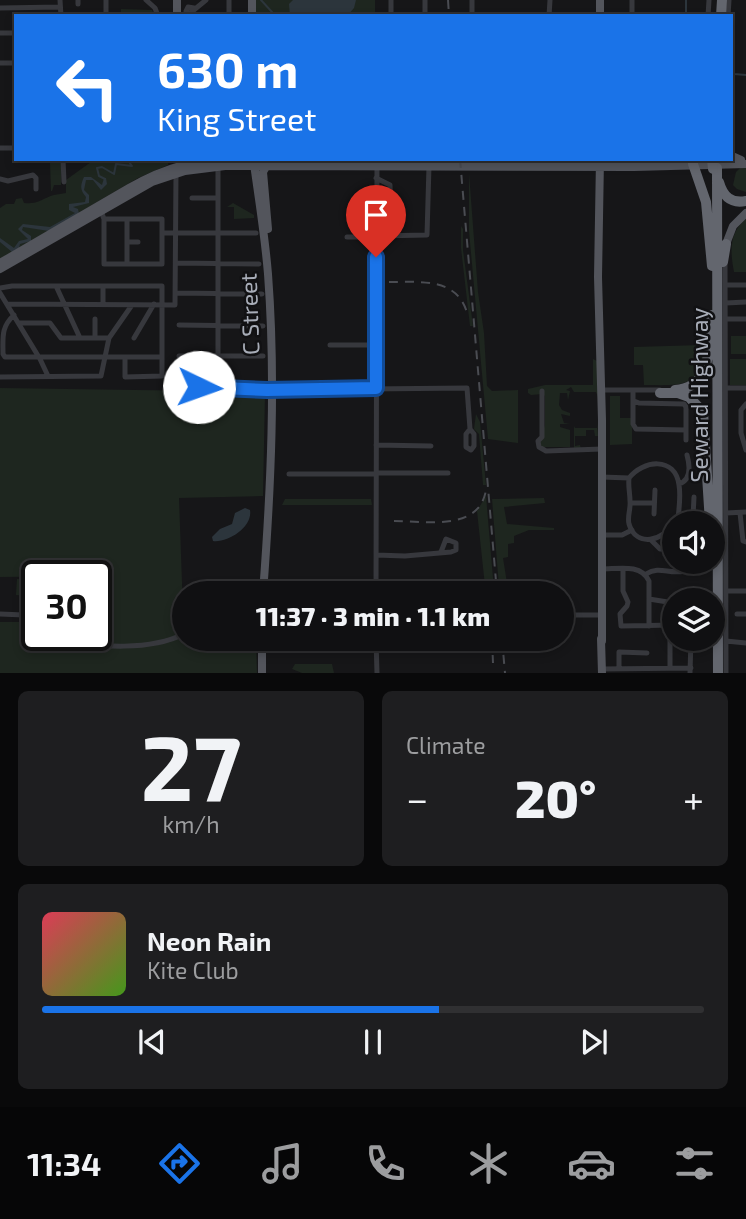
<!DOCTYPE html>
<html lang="en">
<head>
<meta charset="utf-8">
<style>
  body { margin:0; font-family:"Exo 2",sans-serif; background:#1e1e20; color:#f1f3f6; height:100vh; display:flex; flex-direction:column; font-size:26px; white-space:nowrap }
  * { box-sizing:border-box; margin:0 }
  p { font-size:23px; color:#9c9d9f }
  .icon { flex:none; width:38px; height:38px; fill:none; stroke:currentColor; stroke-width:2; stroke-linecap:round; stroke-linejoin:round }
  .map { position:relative; height:673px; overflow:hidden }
  .details { display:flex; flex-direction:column; gap:18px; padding:18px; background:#09090a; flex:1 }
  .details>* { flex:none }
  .top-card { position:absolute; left:14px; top:14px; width:719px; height:147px; border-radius:0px; box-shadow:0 4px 10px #0003,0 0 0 2px #303032; background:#1a73e8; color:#fff; overflow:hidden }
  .buttons { position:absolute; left:662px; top:511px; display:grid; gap:14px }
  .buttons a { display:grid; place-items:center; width:63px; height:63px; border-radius:50%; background:#101012; box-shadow:0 4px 10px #0003,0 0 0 2px #303032; font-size:35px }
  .speed { position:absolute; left:21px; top:560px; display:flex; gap:14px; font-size:35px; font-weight:700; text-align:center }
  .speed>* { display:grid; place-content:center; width:91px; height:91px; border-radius:50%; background:#101012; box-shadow:0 4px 10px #0003,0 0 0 2px #303032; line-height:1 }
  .speed .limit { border:4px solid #111; border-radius:10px; background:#fff; color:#111 }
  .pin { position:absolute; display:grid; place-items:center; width:60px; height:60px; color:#fff; margin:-72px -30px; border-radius:50% 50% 50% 0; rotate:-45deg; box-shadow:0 0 7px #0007 }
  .pin .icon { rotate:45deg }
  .me { position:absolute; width:77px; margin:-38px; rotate:93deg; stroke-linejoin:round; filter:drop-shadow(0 0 5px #0008) }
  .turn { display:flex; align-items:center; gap:24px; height:147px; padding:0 28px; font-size:32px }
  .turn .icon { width:91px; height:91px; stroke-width:2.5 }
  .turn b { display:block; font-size:49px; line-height:60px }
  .big { font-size:52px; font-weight:800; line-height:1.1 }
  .details .tile { flex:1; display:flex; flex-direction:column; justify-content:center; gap:10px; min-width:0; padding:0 24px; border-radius:10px; background:#1e1e20 }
  .details .dial { align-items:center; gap:0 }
  .dial b { font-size:91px; line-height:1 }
  .song { display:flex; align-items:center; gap:21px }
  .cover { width:84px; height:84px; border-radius:10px; background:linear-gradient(135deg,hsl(350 70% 55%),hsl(100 70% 35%)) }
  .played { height:7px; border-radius:4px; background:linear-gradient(90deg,#1a73e8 60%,#303032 60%) }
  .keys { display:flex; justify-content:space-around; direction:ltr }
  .heat { display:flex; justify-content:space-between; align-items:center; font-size:38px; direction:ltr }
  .details .tiles { flex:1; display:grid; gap:18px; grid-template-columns:1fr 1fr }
  .tile:last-child { grid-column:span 2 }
  .trip { position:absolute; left:172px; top:581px; width:402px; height:70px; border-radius:35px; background:#101012; box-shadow:0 4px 10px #0003,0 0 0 2px #303032; font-weight:800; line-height:70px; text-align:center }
  .tab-bar { display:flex; height:112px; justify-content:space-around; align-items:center; background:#060607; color:#9c9d9f }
  .tab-bar .icon { width:49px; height:49px }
  .tab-bar .selected { color:#1a73e8 }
  .tab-bar b { font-size:32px; color:#f1f3f6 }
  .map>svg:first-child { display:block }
  .green { fill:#1e261f }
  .water { fill:#2c353c }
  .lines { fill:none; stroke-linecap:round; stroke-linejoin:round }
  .stream { stroke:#2c353c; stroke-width:2 }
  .minor { stroke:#37383d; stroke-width:5 }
  .major { stroke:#53555c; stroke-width:8 }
  .highway { stroke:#63666e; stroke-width:10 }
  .rail { stroke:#4a4c52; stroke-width:2; stroke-dasharray:9 7; stroke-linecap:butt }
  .highway-bridge { stroke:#63666e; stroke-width:10 }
  .route-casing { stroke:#114b97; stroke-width:18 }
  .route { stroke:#1a73e8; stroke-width:12 }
  .labels { text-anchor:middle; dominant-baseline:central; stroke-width:5; stroke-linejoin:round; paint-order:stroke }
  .street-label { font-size:23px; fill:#a8adb8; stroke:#111113 }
</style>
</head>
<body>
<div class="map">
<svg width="746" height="673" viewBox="0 0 746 673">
  <rect width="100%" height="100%" fill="#161618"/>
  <path class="green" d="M255 0H375V16H255Z
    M121 9 152 10 155 16H121Z
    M95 159H169L168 165 138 178 0 259V208L6 204H14L16 199 22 198 24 203C37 205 43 198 54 195 58 194 62 194 66 193V180Z
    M50 163H61V185H54L52 191H51Z
    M741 167 746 168V192L737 189 733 185 736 172Z
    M469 173 478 292 484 333 487 386 492 391 518 390V443L488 439 469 231Z
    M233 203 254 215V218L234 219V207H227Z
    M746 219V272H734C730 251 729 233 746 219Z
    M461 226 463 229V250L473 326H470L461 248Z
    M731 336H746V354H731Z
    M702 345C710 390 675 385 644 385L643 365H634V347Z
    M593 359 597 361 598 397 596 392H574L571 387 566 390 570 391 568 400 567 393H560L559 405 562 410 570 413V416L561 414 564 423 570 424H560V427L570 430V447H542L539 444 545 425V396L542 394 531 395 528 393V389L545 385H593Z
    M730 359H746V385H730Z
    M0 388 265 392 263 496 179 498 184 639H256L257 673H0V622H37V635H96V576L0 577Z
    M610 396H620V418H632V444L610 445Z
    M476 414 480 422 486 485H483L479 434 474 429Z
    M597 422 598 436H595L594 430H586V436H575V446L580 445 581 449 574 448V426L575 428H597Z
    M486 496 493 578V585L485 586 477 511Z
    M544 498 545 503 504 507 507 524 554 528V530H529L514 536V543L508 544V557L503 558 507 583 499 587 492 499Z
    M285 499H371L372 505H282Z
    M17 579 37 580V602L31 601 29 596 16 595Z
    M295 664H332L334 673H302L292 669Z"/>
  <path class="water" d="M293 0H356L354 8 347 16H290L289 4Z
    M84 177H91L102 185 104 178H106L107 184 101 190 93 180H86L84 190 89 195V203L73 207 78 209 79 214 49 231 23 227 22 230 31 236V241L20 244 19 248 12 252 0 242V238L14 248 19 241 28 239 18 229 23 224 50 227 75 213 69 210V204L85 202 86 197C80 190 80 186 84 177Z
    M245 508 250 510C253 527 228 543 213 541L212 537 220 529 232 524 235 513Z"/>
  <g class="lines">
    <path class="stream" d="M261 0 272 12 271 16
      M686 16V0
      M732 67 734 74 746 75
      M105 179 99 176 97 168 102 167 114 174 116 164 132 166 127 159"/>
    <path class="minor" d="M60 0 61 16
      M146 0 155 8 158 16
      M632 0V16
      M78 4V0
      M0 8 60 7
      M194 8 188 7 186 11 189 14 206 0
      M106 16V0
      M229 16V0
      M391 16V0
      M425 16V0
      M472 16V0
      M549 16 550 0
      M708 16 709 0
      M728 16 729 0
      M0 33H16
      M0 63H16
      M0 148H16
      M63 159 64 182
      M430 159 436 161
      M631 162V159
      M660 162V159
      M376 178 390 185 391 210
      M0 179 8 181 33 175 36 178V189
      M192 198H218
      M101 211 104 219V264H162V219H104
      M162 233H256
      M376 236 427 235 429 166
      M347 237H376
      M127 242H138
      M725 260 726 673
      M176 263 259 264
      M127 264V219
      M726 285H746
      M56 286 80 338
      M0 288 12 286H162V376L125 377V358
      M0 293 40 359 48 376
      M176 293 262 294
      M726 303 746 302
      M7 304 175 305 176 173
      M103 304V286
      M14 315C1 327 3 337 3 354L5 357H162
      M95 319V338
      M726 319H746
      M19 323H50L61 338H109
      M179 325 263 326
      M134 338 154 304
      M330 345H376
      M179 356H263
      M0 377 101 376 109 338 132 305
      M181 387H219
      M218 387 269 390 467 388 470 429 466 434V447L471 450 474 446V434L470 429
      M218 387V166
      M726 388H746
      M601 390H660
      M542 391V437L538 441 539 447 546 451 602 449
      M633 393V424L636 429 686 430
      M634 401 639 403 684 404 686 407V440
      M746 404 741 410V433L746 450
      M376 445 431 446
      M376 473H448
      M289 474H376
      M602 477 629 478
      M679 484C691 480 690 466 687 455
      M631 503H653
      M726 513 746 512
      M740 513 743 541 746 542
      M654 514 655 490
      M693 517 694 497
      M673 523C664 541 636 548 629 524 627 516 631 509 630 501 630 493 628 487 629 478 643 460 675 456 679 485 681 496 679 508 678 519
      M602 535H622L632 530
      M651 540 660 549H674
      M376 555 405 556 451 552 456 550V543L446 539 441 552
      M601 569C618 569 641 563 649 581V626
      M623 569V591L628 602 627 606 620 614 621 626 674 625
      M646 574C660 565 669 575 684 571
      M376 585H416
      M726 591H746
      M376 593 377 159
      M649 599 674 603
      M683 600 698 599
      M0 614 24 615 37 620
      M737 614H746
      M562 615H603
      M670 625V668
      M64 635C94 651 154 649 184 634
      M376 639 377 673
      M726 641 746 643
      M602 669 691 668
      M619 669V652L647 653
      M690 673 691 639"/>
    <path class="major" d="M600 0V16
      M177 16V0
      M252 16V0
      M732 156 741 160
      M600 159 598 277 602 420V641
      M254 164C259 200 265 237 268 274 276 380 271 487 263 593
      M266 167 263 172 268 229
      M726 244 733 226 746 213
      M0 263 129 188C146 178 164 170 183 165 224 155 276 160 319 161
      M0 269 152 182 185 171 225 166 634 167 746 164
      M601 639 602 673
      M262 673V639"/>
    <path class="highway" d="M721 16 722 0
      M693 164 706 202 712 266
      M717 168 718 673
      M719 182C723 196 731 204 746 201
      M723 262 726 244
      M675 390C715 387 707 344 712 315
      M660 393H678L689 397 703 412 710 523"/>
    <path class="rail" d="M448 0 449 16
      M460 159 497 593
      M389 282C421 282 460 277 468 317
      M394 521C426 521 479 532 486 490
      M492 639 493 663
      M502 639 505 673"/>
    <path class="highway-bridge" d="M712 159 713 169"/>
  </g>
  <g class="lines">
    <g class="route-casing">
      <path id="route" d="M199 387 267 390 376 388V257"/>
    </g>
    <use href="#route" class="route"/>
  </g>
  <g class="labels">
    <g class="street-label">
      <text transform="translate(249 314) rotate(-92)">C Street</text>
      <text transform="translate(699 395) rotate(-90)">Seward Highway</text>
    </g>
  </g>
</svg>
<div class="buttons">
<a><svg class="icon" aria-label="sound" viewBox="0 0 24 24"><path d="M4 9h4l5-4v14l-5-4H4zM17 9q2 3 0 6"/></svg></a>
<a><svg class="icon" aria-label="layers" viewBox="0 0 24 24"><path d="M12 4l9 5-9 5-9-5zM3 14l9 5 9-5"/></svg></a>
</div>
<div class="speed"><div class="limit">30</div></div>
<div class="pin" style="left:376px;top:257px;background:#d93025"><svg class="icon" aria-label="arrive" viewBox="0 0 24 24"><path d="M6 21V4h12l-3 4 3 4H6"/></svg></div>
<svg class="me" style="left:199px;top:387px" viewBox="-20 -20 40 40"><circle r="19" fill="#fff"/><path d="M0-13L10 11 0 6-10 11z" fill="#1a73e8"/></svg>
<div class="trip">11:37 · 3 min · 1.1 km</div>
<div class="top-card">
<div class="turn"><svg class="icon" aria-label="left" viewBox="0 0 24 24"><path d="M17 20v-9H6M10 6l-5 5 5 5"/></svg><div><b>630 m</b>King Street</div></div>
</div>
</div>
<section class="details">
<div class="tiles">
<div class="tile dial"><b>27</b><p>km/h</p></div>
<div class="tile"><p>Climate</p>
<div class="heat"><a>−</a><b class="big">20°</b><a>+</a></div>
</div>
<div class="tile">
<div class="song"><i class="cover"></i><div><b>Neon Rain</b><p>Kite Club</p></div></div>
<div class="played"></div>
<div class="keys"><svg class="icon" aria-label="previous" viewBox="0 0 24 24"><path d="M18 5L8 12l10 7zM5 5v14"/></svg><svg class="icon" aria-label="pause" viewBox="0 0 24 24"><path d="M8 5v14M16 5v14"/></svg><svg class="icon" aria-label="next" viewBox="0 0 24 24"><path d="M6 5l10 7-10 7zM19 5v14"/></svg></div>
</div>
</div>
</section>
<nav class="tab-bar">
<b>11:34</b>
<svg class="icon selected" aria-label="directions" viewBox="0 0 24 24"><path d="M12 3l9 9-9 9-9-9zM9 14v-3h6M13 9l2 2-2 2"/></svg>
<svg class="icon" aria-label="music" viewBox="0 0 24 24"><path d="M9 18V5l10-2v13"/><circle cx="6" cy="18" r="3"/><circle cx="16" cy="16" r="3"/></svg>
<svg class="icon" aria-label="phone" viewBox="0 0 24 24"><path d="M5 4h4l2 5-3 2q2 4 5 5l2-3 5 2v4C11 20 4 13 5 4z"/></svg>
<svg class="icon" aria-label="climate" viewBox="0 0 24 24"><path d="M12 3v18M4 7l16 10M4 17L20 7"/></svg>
<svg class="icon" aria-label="car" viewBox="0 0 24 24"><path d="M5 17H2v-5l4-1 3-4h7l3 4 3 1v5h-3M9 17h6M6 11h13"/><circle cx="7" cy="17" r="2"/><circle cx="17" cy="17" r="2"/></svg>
<svg class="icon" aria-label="filters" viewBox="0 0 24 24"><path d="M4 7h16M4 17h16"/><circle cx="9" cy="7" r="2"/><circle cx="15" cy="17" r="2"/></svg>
</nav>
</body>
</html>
